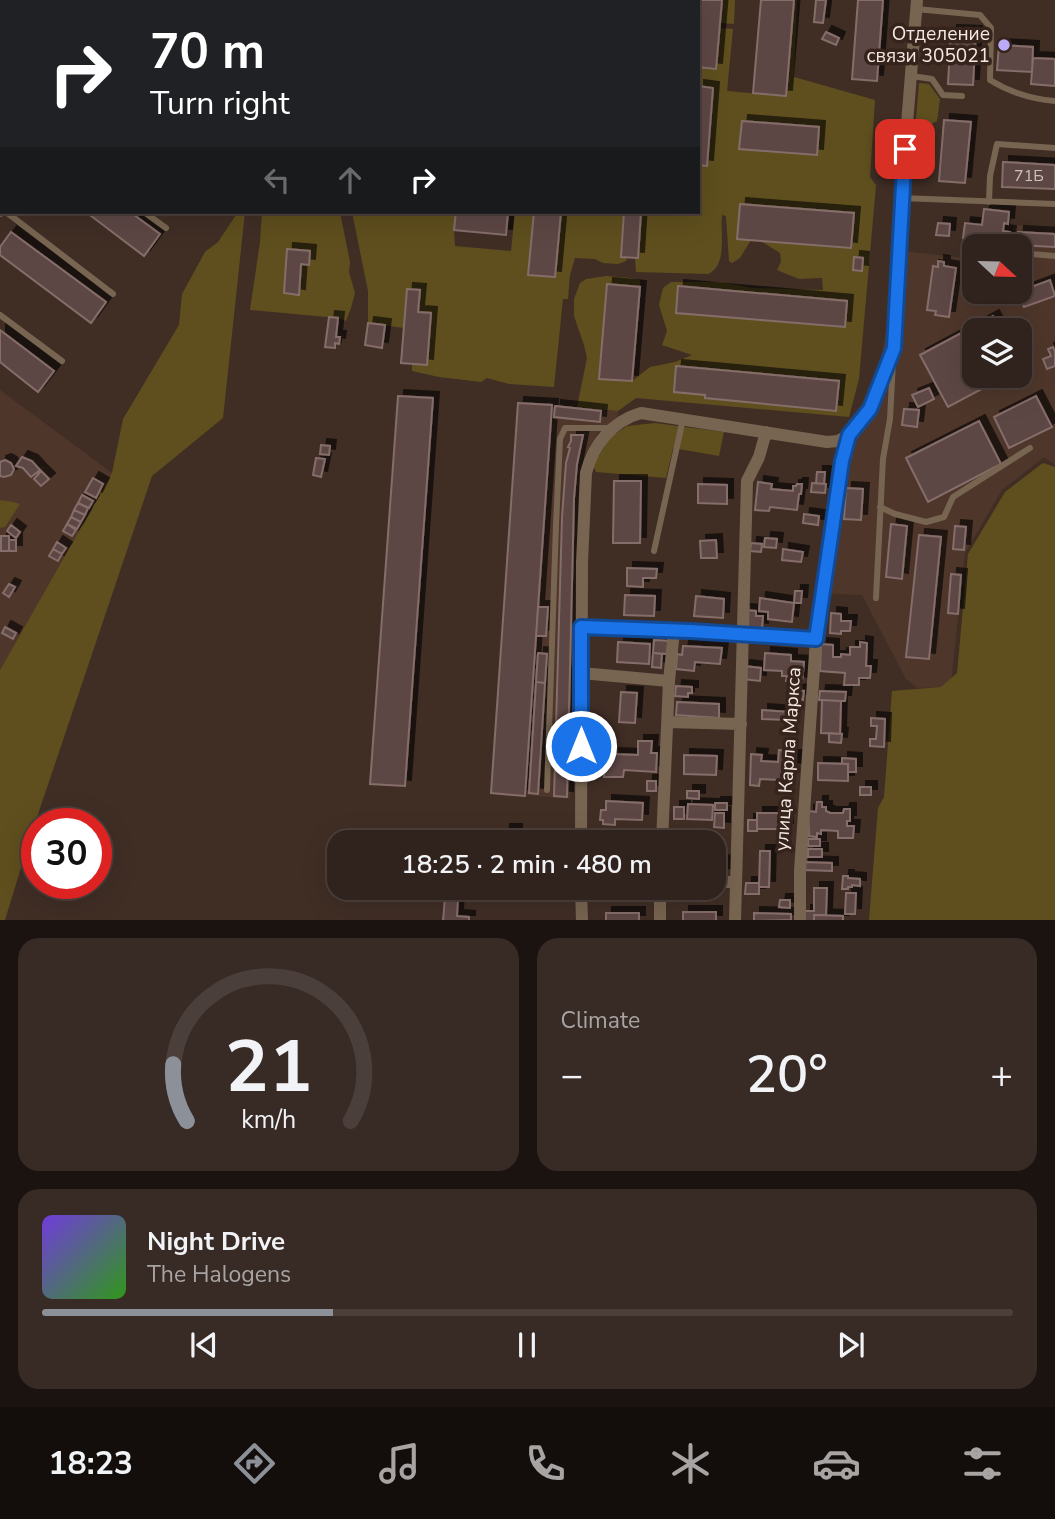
<!DOCTYPE html>
<html lang="en">
<head>
<meta charset="utf-8">
<style>
  body { margin:0; font-family:"Nunito Sans",sans-serif; background:#382a25; color:#f1f3f6; height:100vh; display:flex; flex-direction:column; font-size:26px; white-space:nowrap }
  * { box-sizing:border-box; margin:0 }
  p { font-size:23px; color:#a8a4a3 }
  .icon { flex:none; width:38px; height:38px; fill:none; stroke:currentColor; stroke-width:2; stroke-linecap:round; stroke-linejoin:round }
  .map { position:relative; height:920px; overflow:hidden }
  .drawer { display:flex; flex-direction:column; gap:18px; padding:18px; background:#1a130f; flex:1 }
  .drawer>* { flex:none }
  .top-card { position:absolute; left:0px; top:0px; width:700px; height:214px; box-shadow:0 7px 28px #0002,0 0 0 2px #4b3f3b; background:#202124; color:#fff; overflow:hidden }
  .needle { width:46px; rotate:112deg }
  .fabs { position:absolute; left:962px; top:234px; display:grid; gap:14px }
  .fabs a { display:grid; place-items:center; width:70px; height:70px; border-radius:14px; background:#30221c; box-shadow:0 7px 28px #0002,0 0 0 2px #4b3f3b; font-size:35px }
  .speed { position:absolute; left:21px; top:808px; display:flex; gap:14px; font-size:35px; font-weight:700; text-align:center }
  .speed>* { display:grid; place-content:center; width:91px; height:91px; border-radius:50%; background:#30221c; box-shadow:0 7px 28px #0002,0 0 0 2px #4b3f3b; line-height:1 }
  .speed .limit { border:10px solid #d22; background:#fff; color:#111 }
  .pin { position:absolute; display:grid; place-items:center; width:60px; height:60px; color:#fff; margin:-30px; border-radius:14px; box-shadow:0 4px 10px #0006 }
  .me { position:absolute; width:77px; margin:-38px; rotate:0deg; stroke-linejoin:round; filter:drop-shadow(0 0 5px #0008) }
  .turn { display:flex; align-items:center; gap:24px; height:147px; padding:0 35px; font-size:32px }
  .turn .icon { width:91px; height:91px; stroke-width:2.5 }
  .turn b { display:block; font-size:49px; line-height:60px }
  .lanes { display:flex; align-items:center; height:66px; padding:0 35px; background:#0003; justify-content:center; gap:35px; direction:ltr }
  .lanes .off { opacity:.35 }
  .big { font-size:52px; font-weight:600; line-height:1.1 }
  .drawer .tile { flex:1; display:flex; flex-direction:column; justify-content:center; gap:10px; min-width:0; padding:0 24px; border-radius:21px; background:#382a25 }
  .drawer .dial { align-items:center; gap:0 }
  .dial svg { height:182px; overflow:visible; fill:none; stroke:#4b3f3b; stroke-width:7; stroke-linecap:round; text-anchor:middle }
  .dial text { fill:#f1f3f6; stroke:none }
  .song { display:flex; align-items:center; gap:21px }
  .cover { width:84px; height:84px; border-radius:10px; background:linear-gradient(135deg,hsl(260 70% 55%),hsl(110 70% 35%)) }
  .played { height:7px; border-radius:4px; background:linear-gradient(90deg,#8c9099 30%,#4b3f3b 30%) }
  .keys { display:flex; justify-content:space-around; direction:ltr }
  .heat { display:flex; justify-content:space-between; align-items:center; font-size:38px; direction:ltr }
  .drawer .tiles { flex:1; display:grid; gap:18px; grid-template-columns:1fr 1fr }
  .tile:last-child { grid-column:span 2 }
  .trip { position:absolute; left:327px; top:830px; width:399px; height:70px; border-radius:21px; background:#30221c; box-shadow:0 7px 28px #0002,0 0 0 2px #4b3f3b; font-weight:600; line-height:70px; text-align:center }
  .tabs { display:flex; height:112px; justify-content:space-around; align-items:center; background:#130e0b; color:#a8a4a3 }
  .tabs .icon { width:49px; height:49px }
  .tabs .active { color:#8c9099 }
  .tabs b { font-size:32px; color:#f1f3f6 }
  .map>svg:first-child { display:block }
  .built { fill:#4e362a; fill-rule:evenodd }
  .green { fill:#5f4f1e; fill-rule:evenodd }
  .building { fill:#5d4644; stroke:#856d6a; stroke-width:2; filter:url(#shadow) }
  .lines { fill:none; stroke-linecap:round; stroke-linejoin:round }
  .service { stroke:#786551; stroke-width:6 }
  .minor { stroke:#786551; stroke-width:12 }
  .route-casing { stroke:#114b97; stroke-width:18 }
  .route { stroke:#1a73e8; stroke-width:12 }
  .poi-dot { fill:#bbaaf6; stroke:#36241c; stroke-width:2.5 }
  .labels { text-anchor:middle; dominant-baseline:central; stroke-width:7; stroke-linejoin:round; paint-order:stroke }
  .number-label { font-size:16px; fill:#cfc0bb }
  .poi-label { font-size:19px; fill:#f5e9e3; stroke:#36241c; text-anchor:end }
  .street-label { font-size:19px; fill:#f5e9e3; stroke:#36241c }
</style>
</head>
<body>
<div class="map">
<svg width="1055" height="921" viewBox="0 0 1055 921">
  <defs>
    <filter id="shadow"><feDropShadow dx="6" dy="-6" stdDeviation="0" flood-color="#0009"/></filter>
  </defs>
  <rect width="100%" height="100%" fill="#402e25"/>
  <path class="built" d="M0 0H102V2H2V194L0 196Z
    M1014 225 1055 227V465L1044 457 1002 490 965 553 951 683 941 687 917 688 906 679 862 595 817 593 839 449H849L874 415 878 374 901 251 975 259V292H1020V247H1012ZM975 331H1020V376H975Z
    M0 390 112 473 0 670Z
    M552 405 618 411 617 421 600 430 583 459 570 799 527 795 538 603Z"/>
  <path class="green" d="M722 0H735L734 24 720 23Z
    M794 0H797L794 77 875 100 870 177 876 185 859 379 849 417 636 398 618 411 577 407 587 358 584 345 574 316V299L580 283 586 279 606 276 631 278 640 280V287L607 284 599 378 632 381 650 367 675 362 692 355 662 345 667 331 659 305 663 288 671 282H721L752 288 823 290 822 278 799 279 777 270 781 262 780 253 761 241 851 248 854 213 740 204 737 238 751 240 740 258 732 263 729 261 726 216 722 215C720 233 728 265 708 274L636 272 635 258H638L641 212H698V67L716 68 720 28 733 29 727 91 786 96ZM742 121 819 127 816 155 740 149Z
    M919 83 929 84 940 99 937 121 931 124 929 143 921 148 914 142Z
    M238 212H245L223 418 152 476 30 838 5 920H0V670L112 473 123 419 179 325 182 294 205 252 218 242Z
    M262 212H340L350 262 349 272 355 293 351 308 346 321 338 318 250 310 260 242Z
    M352 212H456L454 230 455 246 511 251 515 212H534L528 275 554 277 561 212H624L621 256 627 257 626 261 618 264 603 263 595 259 575 258 570 275 568 299H563L554 387 509 384 487 378 481 382 439 377 412 371V364H427L431 313 418 312 419 290 407 289 404 328 368 323V291Z
    M655 423 724 432 719 456 673 448 666 478 596 472 593 465 610 437 627 426Z
    M1043 463 1055 467V920H869L878 808 884 797 892 691 941 687 957 673 968 554 1005 492Z
    M0 500 13 502 20 504 5 527 0 528Z"/>
  <path class="building" d="M518 0H608V2H517Z
    M696 0H722L716 69 698 67V2H696Z
    M761 0H794L786 96 753 93Z
    M816 0H826L823 23 814 22Z
    M858 0H883L877 81 852 79Z
    M951 31 976 32 973 85 948 84Z
    M826 32 839 38 836 45 822 39Z
    M999 45 1033 47 1032 72 997 70Z
    M1033 58 1055 59V86L1031 84Z
    M698 86 713 88 707 166 698 165Z
    M944 120 971 122 965 183 939 181Z
    M742 121 819 127 817 155 739 149Z
    M1003 162 1055 165V189L1002 187Z
    M740 204 854 213 851 248 737 239Z
    M984 209 1009 212 1008 224 1004 223 1003 231 1010 232 1008 247H975V250H971L972 239 963 238 965 223 982 225Z
    M86 212H130L160 234 144 256Z
    M456 212H508L506 235 454 230Z
    M534 212H561L555 277 528 275Z
    M624 212H641L638 258 621 257Z
    M938 223 950 224 949 236 936 235Z
    M11 232 106 302 91 323 0 255V247Z
    M1018 232 1055 234V247L1017 245Z
    M287 249 310 251 309 265 301 264 299 295 284 293Z
    M854 257 863 258 862 271 853 270Z
    M938 261 944 262V266L956 268 949 317 935 315 936 311 927 310 933 266 938 267Z
    M967 266 975 267V286L964 284Z
    M1050 280 1055 296 1024 307 1018 292Z
    M607 284 640 287 632 381 599 379Z
    M678 286 847 301 845 327 676 313Z
    M407 289 420 290 418 312 431 313 427 365 401 363Z
    M993 316 1001 331H975V376H1006L948 407 920 355Z
    M329 317 338 318 336 337H340L339 344 335 343V348L325 347Z
    M368 323 385 325 382 348 365 345Z
    M0 330 54 371 38 392 0 362Z
    M1053 347 1055 352V366L1047 369 1043 359 1051 356 1048 349Z
    M676 366 839 381 836 411 705 398V395L674 392Z
    M929 388 934 399 918 407 912 395Z
    M398 396 433 398 405 786 370 784Z
    M1036 396 1052 427 1009 448 994 417Z
    M518 403 552 405 525 796 491 793Z
    M555 406 601 411 600 422 554 417Z
    M904 409 919 410 917 427 902 425Z
    M979 421 1001 464 928 502 906 458Z
    M571 435H583L577 464 574 498 567 797 554 796 562 517 566 463 570 448 568 447 571 441Z
    M321 445 330 446 329 455 320 454Z
    M22 457 32 461 40 470 31 477 23 468 16 466Z
    M316 458 325 459 321 477 313 475Z
    M5 460 11 463 14 469 11 475 4 477 0 476V462Z
    M41 471 49 479 41 486 34 479Z
    M817 472H825L824 484 816 483Z
    M93 478 103 484 96 498 85 492Z
    M614 481H641L640 543H613Z
    M758 482 772 484 771 489 793 491V486H796L797 484H802L801 494H799L797 510 770 507 769 511 755 510Z
    M812 483 826 484 825 493 811 492Z
    M698 484 727 485V504L698 503Z
    M846 488 863 489 861 520 844 519Z
    M82 495 93 501 89 508 78 503Z
    M78 503 88 508 85 515 74 510Z
    M74 510 85 515 81 522 71 517Z
    M804 514 819 516 818 525 803 523Z
    M71 517 81 522 77 529 67 524Z
    M67 524 76 530 72 536 63 531Z
    M891 524 907 526 902 579 886 577Z
    M11 525 20 532 16 538 7 531Z
    M955 526 966 527 964 550 953 549Z
    M919 535 941 537 929 659 906 657Z
    M1 536H9V551H1Z
    M765 538 777 539 776 548 764 547Z
    M9 540H16V551H9Z
    M716 540 717 558H701L700 541Z
    M57 542 66 548 62 554 53 549Z
    M751 543 762 544 761 552 750 551Z
    M53 549 62 554 58 561 49 556Z
    M783 549 803 552 801 562 782 560Z
    M627 568 657 569 656 578H643V587L627 586Z
    M951 574 961 575 958 614 948 613Z
    M9 584 15 587 9 597 3 593Z
    M795 591H802L801 603H794Z
    M625 595 655 596 654 616 624 615Z
    M696 596 724 599 723 618 694 616Z
    M760 598 794 603 792 622 768 619V612L759 611Z
    M538 607H548L546 636H536Z
    M745 610 756 611V616H763L762 629 747 627Z
    M831 613 841 614V621H851L850 631H841V634L830 633Z
    M5 627 16 633 13 639 2 633Z
    M654 640 669 641 668 654 653 653Z
    M618 642 650 644 649 664 617 662Z
    M860 642 867 643 866 666H871L870 678H859V685H844L845 673 820 671 821 644 833 645V657H841V654L850 655V647H860Z
    M683 646 722 648 720 664 695 662 694 671 676 669 677 654 682 655Z
    M538 653 547 654 545 683 536 682Z
    M653 653 662 654 661 668 652 667Z
    M765 653 791 655V661L804 662 802 683 786 681 787 676H782V671L764 670Z
    M744 666 761 668 760 681 743 679Z
    M536 682 545 683 538 794 529 793Z
    M676 686 692 687V693H688V697L675 696Z
    M793 690 804 691 803 700 792 699Z
    M820 691 846 692 845 701 819 700Z
    M621 692 637 693 635 723 619 722Z
    M822 700 841 701 840 734 821 733Z
    M677 702 719 704V718L676 715Z
    M762 710 789 712 788 720 762 719Z
    M871 718 885 719 884 747 870 746V739H876L877 726H871Z
    M829 733 842 734 841 743 829 742Z
    M638 741H652L651 753H657L656 772 624 770 623 777H604L605 762H613V754L638 755Z
    M779 750 788 751V756H796V769L785 768V779H789L788 785 779 784V780L760 779 759 786 750 785 751 754 762 755 761 761 778 762Z
    M684 755 717 756 716 775 684 774Z
    M842 758 856 759V772H848V764H842Z
    M818 763 848 764V781L818 780Z
    M647 781H656V791H647Z
    M860 787H871V795H860Z
    M687 791H699V799L687 798Z
    M606 801 643 803 642 820 615 819V825L603 824V820H600L601 810H606Z
    M817 802H822V807H826V811L830 813H843L844 809H850V821H847V826H854L853 838H838V831L821 830V834L817 833V837L809 836 808 811 816 812Z
    M715 803H727V810H715Z
    M688 804 713 805 712 820 687 819Z
    M674 807H684V819H674Z
    M715 813H724V828L714 827Z
    M757 813H786L787 829H757Z
    M748 820H757V831H748Z
    M504 830H516V836H520V842H503Z
    M808 839H820V846H808Z
    M808 849H822V857H808Z
    M760 851H770L769 887H759Z
    M727 861V874L717 875V862Z
    M803 862 832 863V871L803 870Z
    M843 876H848V878L860 879V886L852 885V887H848V889H842Z
    M746 883H759V894H745Z
    M814 888H827L826 915H814V921H805V911H814Z
    M846 893H856L855 914H845Z
    M445 897 458 898 457 916 469 917V921H443Z
    M780 900H790V908L779 907Z
    M683 912H716V921H683Z
    M606 913H639V921H606Z
    M754 913 791 914V920L754 921Z
    M814 915 843 916V921H814Z"/>
  <g class="lines">
    <path class="service" d="M338 2V0
      M916 9 980 15 991 28 990 80C1011 93 1031 99 1055 101
      M0 12H2
      M912 76 932 79 943 95 962 96
      M901 198 1055 204
      M989 202 990 176 997 144 1055 148
      M6 212 113 294
      M144 212 166 228
      M1020 253 1055 256
      M0 315 62 361
      M880 507 895 514 926 522 944 517 953 497 1030 448
      M654 551 683 419
      M876 598 883 459 890 419 893 361
      M581 627 816 639
      M547 790 556 525 560 439 565 428H612"/>
    <path class="minor" d="M95 2 96 0
      M0 211 2 209
      M581 673 669 681
      M668 722 741 724
      M581 842 582 563 586 473C593 445 612 421 641 413L827 442 838 441 849 435 856 428 870 409 894 348 901 198 917 0
      M662 842 669 681 674 631
      M714 882H736
      M581 887 582 921
      M660 887V921
      M735 921 747 481 759 457 766 432
      M800 921V871L816 639 840 474 849 435"/>
  </g>
  <g class="lines">
    <g class="route-casing">
      <path id="route" d="M581 746V627L690 631 816 639 842 461 849 435 870 409 894 348 905 149"/>
    </g>
    <use href="#route" class="route"/>
  </g>
  <circle class="poi-dot" cx="1004" cy="45" r="7"/>
  <g class="labels">
    <g class="number-label">
      <text x="1029" y="176">71Б</text>
    </g>
    <g class="poi-label">
      <text x="990" y="34">Отделение<tspan x="990" dy="22">связи 305021</tspan></text>
    </g>
    <g class="street-label">
      <text transform="translate(788 759) rotate(-86)">улица Карла Маркса</text>
    </g>
  </g>
</svg>
<div class="fabs">
<a><svg class="needle" viewBox="-14 -14 28 28"><path d="M0-13l5 13h-10z" fill="#e53935"/><path d="M0 13l5-13h-10z" fill="#a8a4a3"/></svg></a>
<a><svg class="icon" aria-label="layers" viewBox="0 0 24 24"><path d="M12 4l9 5-9 5-9-5zM3 14l9 5 9-5"/></svg></a>
</div>
<div class="speed"><div class="limit">30</div></div>
<div class="pin" style="left:905px;top:149px;background:#d93025"><svg class="icon" aria-label="arrive" viewBox="0 0 24 24"><path d="M6 21V4h12l-3 4 3 4H6"/></svg></div>
<svg class="me" style="left:581px;top:746px" viewBox="-20 -20 40 40"><circle r="17" fill="#1a73e8" stroke="#fff" stroke-width="3"/><path d="M0-11L8 9 0 5-8 9z" fill="#fff"/></svg>
<div class="trip">18:25 · 2 min · 480 m</div>
<div class="top-card">
<div class="turn"><svg class="icon" aria-label="right" viewBox="0 0 24 24"><path d="M7 20v-9h11M14 6l5 5-5 5"/></svg><div><b>70 m</b>Turn right</div></div>
<div class="lanes"><svg class="icon off" aria-label="left" viewBox="0 0 24 24"><path d="M17 20v-9H6M10 6l-5 5 5 5"/></svg><svg class="icon off" aria-label="ahead" viewBox="0 0 24 24"><path d="M12 20V5M6 11l6-6 6 6"/></svg><svg class="icon" aria-label="right" viewBox="0 0 24 24"><path d="M7 20v-9h11M14 6l5 5-5 5"/></svg></div>
</div>
</div>
<section class="drawer">
<div class="tiles">
<div class="tile dial"><svg viewBox="0 0 100 80">
<path d="M14 69A42 42 0 1 1 86 69"/>
<path d="M14 69A42 42 0 0 1 8 44" stroke="#8c9099"/>
<text x="50" y="56" font-size="32" font-weight="700">21</text>
<text x="50" y="72" font-size="11">km/h</text>
</svg></div>
<div class="tile"><p>Climate</p>
<div class="heat"><a>−</a><b class="big">20°</b><a>+</a></div>
</div>
<div class="tile">
<div class="song"><i class="cover"></i><div><b>Night Drive</b><p>The Halogens</p></div></div>
<div class="played"></div>
<div class="keys"><svg class="icon" aria-label="previous" viewBox="0 0 24 24"><path d="M18 5L8 12l10 7zM5 5v14"/></svg><svg class="icon" aria-label="pause" viewBox="0 0 24 24"><path d="M8 5v14M16 5v14"/></svg><svg class="icon" aria-label="next" viewBox="0 0 24 24"><path d="M6 5l10 7-10 7zM19 5v14"/></svg></div>
</div>
</div>
</section>
<nav class="tabs">
<b>18:23</b>
<svg class="icon active" aria-label="directions" viewBox="0 0 24 24"><path d="M12 3l9 9-9 9-9-9zM9 14v-3h6M13 9l2 2-2 2"/></svg>
<svg class="icon" aria-label="music" viewBox="0 0 24 24"><path d="M9 18V5l10-2v13"/><circle cx="6" cy="18" r="3"/><circle cx="16" cy="16" r="3"/></svg>
<svg class="icon" aria-label="phone" viewBox="0 0 24 24"><path d="M5 4h4l2 5-3 2q2 4 5 5l2-3 5 2v4C11 20 4 13 5 4z"/></svg>
<svg class="icon" aria-label="climate" viewBox="0 0 24 24"><path d="M12 3v18M4 7l16 10M4 17L20 7"/></svg>
<svg class="icon" aria-label="car" viewBox="0 0 24 24"><path d="M5 17H2v-5l4-1 3-4h7l3 4 3 1v5h-3M9 17h6M6 11h13"/><circle cx="7" cy="17" r="2"/><circle cx="17" cy="17" r="2"/></svg>
<svg class="icon" aria-label="filters" viewBox="0 0 24 24"><path d="M4 7h16M4 17h16"/><circle cx="9" cy="7" r="2"/><circle cx="15" cy="17" r="2"/></svg>
</nav>
</body>
</html>
